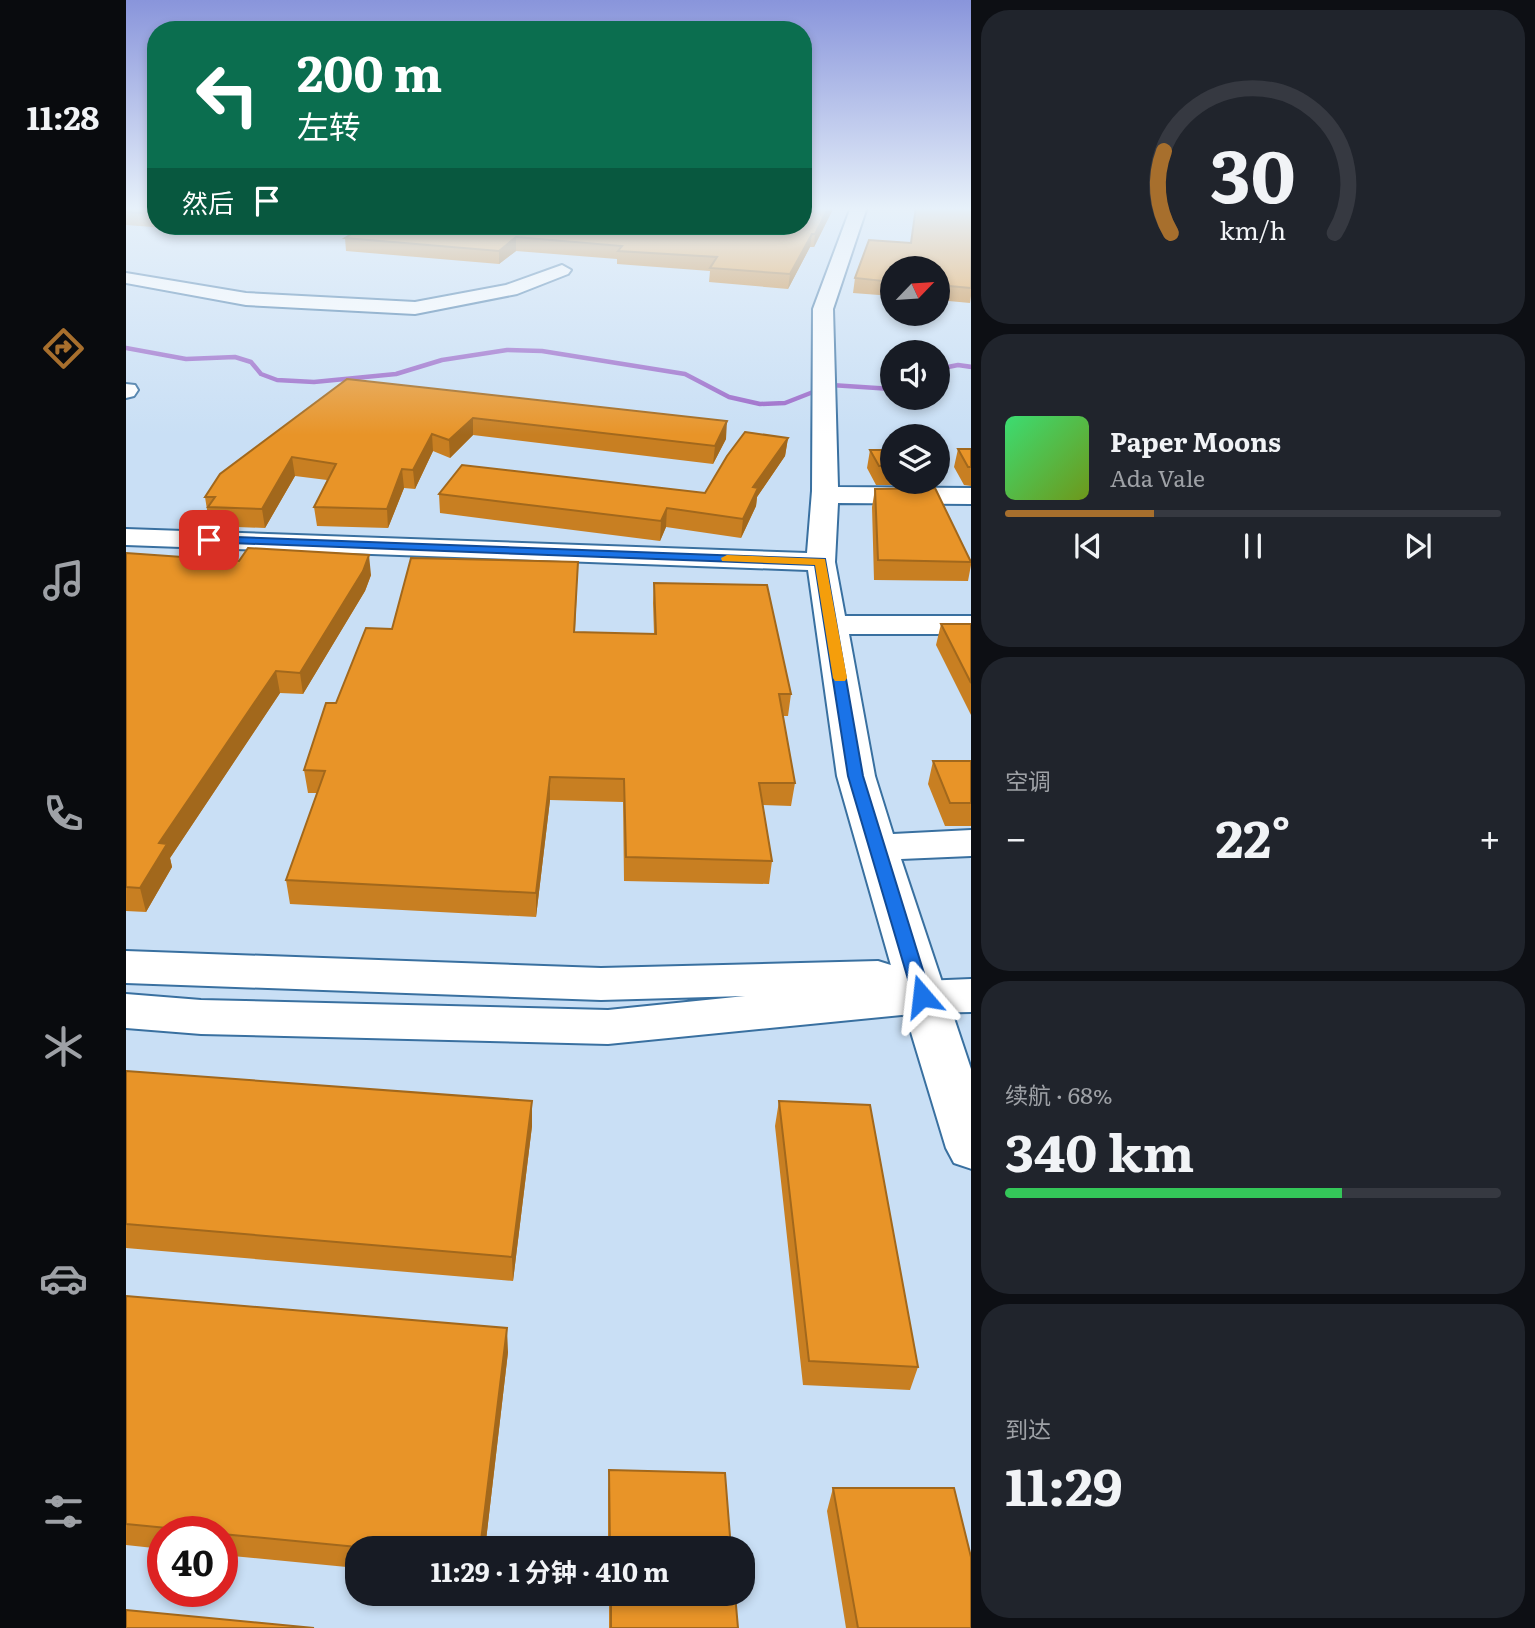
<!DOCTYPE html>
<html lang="zh">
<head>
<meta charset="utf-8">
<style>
  body { margin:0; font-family:Literata,"Noto Sans SC",serif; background:#20242c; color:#f1f3f6; height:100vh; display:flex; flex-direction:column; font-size:26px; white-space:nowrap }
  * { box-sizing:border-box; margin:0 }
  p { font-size:23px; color:#9ea1a6 }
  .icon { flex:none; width:38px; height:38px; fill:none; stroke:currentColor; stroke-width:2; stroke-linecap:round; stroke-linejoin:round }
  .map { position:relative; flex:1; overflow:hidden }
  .drawer { display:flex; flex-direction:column; gap:10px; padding:10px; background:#0d0f14; width:564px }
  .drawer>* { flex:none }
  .guide { position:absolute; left:21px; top:21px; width:665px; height:214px; border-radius:28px; box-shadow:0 4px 10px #0003; background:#0b6e4f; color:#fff; overflow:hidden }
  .needle { width:46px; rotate:65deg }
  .tools { position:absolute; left:754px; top:256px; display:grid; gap:14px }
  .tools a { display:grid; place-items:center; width:70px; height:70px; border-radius:50%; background:#171b24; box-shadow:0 4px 10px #0003; font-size:35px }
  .speed { position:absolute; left:21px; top:1516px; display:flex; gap:14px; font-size:35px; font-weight:700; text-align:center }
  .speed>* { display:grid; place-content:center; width:91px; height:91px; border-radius:50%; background:#171b24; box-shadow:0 4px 10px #0003; line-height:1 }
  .speed .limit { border:10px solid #d22; background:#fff; color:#111 }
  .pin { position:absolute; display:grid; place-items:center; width:60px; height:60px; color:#fff; margin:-30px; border-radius:14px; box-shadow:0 4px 10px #0006 }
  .me { position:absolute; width:77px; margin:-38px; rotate:343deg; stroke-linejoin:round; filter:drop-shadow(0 0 5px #0008) }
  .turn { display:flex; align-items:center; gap:24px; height:147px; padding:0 35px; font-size:32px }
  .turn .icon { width:91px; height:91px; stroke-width:2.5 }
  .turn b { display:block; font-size:49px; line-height:60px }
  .then { display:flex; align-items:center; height:66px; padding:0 35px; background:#0003; gap:14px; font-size:26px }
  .big { font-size:52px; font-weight:700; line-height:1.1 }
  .drawer .tile { flex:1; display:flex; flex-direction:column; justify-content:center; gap:10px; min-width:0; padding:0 24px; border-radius:28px; background:#20242c }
  .drawer .dial { align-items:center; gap:0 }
  .dial svg { height:182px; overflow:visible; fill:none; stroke:#363941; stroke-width:7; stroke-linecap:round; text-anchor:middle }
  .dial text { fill:#f1f3f6; stroke:none }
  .song { display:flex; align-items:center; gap:21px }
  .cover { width:84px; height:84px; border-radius:10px; background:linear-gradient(135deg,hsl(140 70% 55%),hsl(80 70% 35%)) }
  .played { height:7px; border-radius:4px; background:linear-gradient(90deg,#a76f2d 30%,#363941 30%) }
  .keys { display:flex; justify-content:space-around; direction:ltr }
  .heat { display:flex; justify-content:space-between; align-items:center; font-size:38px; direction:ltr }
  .charge { height:10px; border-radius:5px; background:linear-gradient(90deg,#34c759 68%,#363941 0) }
  .trip { position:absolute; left:219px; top:1536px; width:410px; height:70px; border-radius:28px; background:#171b24; box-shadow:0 4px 10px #0003; font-weight:700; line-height:70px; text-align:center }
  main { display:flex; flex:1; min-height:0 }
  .tabs { display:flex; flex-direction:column; width:126px; justify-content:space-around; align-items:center; background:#090b0e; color:#9ea1a6 }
  .tabs .icon { width:49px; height:49px }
  .tabs .on { color:#a76f2d }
  .tabs b { font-size:32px; color:#f1f3f6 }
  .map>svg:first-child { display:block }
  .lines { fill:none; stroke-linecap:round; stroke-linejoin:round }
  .stream { stroke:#9a67c8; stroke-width:4.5 }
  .minor-casing { stroke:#3970a0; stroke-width:4 }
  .major-casing { stroke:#3970a0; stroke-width:4 }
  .minor { fill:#fff; fill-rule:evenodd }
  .major { fill:#fff; fill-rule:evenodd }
  .wall { fill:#c87f22 }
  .shaded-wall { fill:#a2681c }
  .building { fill:#e89428; stroke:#a2681c; stroke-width:2 }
  .route { fill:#1a73e8; stroke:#114b97; stroke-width:2 }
  .slow { fill:#f59e0b }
</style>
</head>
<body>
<main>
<nav class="tabs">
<b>11:28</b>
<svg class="icon on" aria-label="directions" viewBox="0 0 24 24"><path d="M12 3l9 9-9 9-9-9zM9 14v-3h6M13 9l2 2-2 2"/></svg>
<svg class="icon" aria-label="music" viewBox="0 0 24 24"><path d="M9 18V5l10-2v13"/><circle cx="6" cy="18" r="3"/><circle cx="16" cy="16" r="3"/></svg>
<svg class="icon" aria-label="phone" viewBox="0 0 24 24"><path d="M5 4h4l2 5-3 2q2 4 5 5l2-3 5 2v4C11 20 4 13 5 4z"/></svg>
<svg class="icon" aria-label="climate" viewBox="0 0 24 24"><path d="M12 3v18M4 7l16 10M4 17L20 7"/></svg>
<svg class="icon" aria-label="car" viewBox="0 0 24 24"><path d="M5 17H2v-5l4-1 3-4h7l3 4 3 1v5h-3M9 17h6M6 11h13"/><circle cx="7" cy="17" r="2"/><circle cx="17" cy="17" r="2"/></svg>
<svg class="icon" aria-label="filters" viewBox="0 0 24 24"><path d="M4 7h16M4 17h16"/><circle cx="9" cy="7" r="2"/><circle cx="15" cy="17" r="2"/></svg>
</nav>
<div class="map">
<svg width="846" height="1628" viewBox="0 0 846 1628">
  <rect width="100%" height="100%" fill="#c9dff5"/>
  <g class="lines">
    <path class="stream" d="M0 348 60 359 109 357 125 362 135 374 151 380 188 382 270 374 316 360 381 350 416 351 559 374 603 397 634 404 659 403 705 385 766 389
      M812 369 832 365 846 367"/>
    <g class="minor-casing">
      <path id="minor" d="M725 207H741L707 309 712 487 846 488V504L712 503 709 562 719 616H846V634H723L749 776 767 834 846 830V856L775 859 846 1072V1169L828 1163 820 1148 768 976 711 776 682 570 0 545V529L681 553 686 491 687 309Z
        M436 265 445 270 442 274 391 294 289 314 120 305 0 283V273L120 293 289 302 380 285Z
        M0 384 9 385 12 390 8 396 0 398Z"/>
    </g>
    <g class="major-casing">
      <path id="major" d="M0 951 475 968 752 961 768 966 774 977 772 982 846 979V1012L796 1013 482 1044 75 1034 0 1028V994L75 1000 482 1010 619 996 475 1000 0 983Z"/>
    </g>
    <use href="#minor" class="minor"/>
    <use href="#major" class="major"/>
  </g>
  <path class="wall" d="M0 207H30V226H76L67 230 0 225Z
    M677 207H706V211L688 247H684L662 289 583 282 584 271 491 264V259L390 251 373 264 220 251 219 238Z
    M845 207V296L844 303 812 300V268H766V296L727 293 729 278 785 243Z
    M221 379 600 439 587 464 347 435 324 458 307 451 289 489 278 488 262 528 191 526 188 507 201 480 169 476 139 528 86 526 84 516H82L79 497Z
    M662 438 659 456 631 497 630 506 615 538 540 527 534 541 314 513 313 494 579 493Z
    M832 449H845V486L838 485 828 467Z
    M744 450H766V481H796L795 485H750L741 468Z
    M749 489 845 560V565L842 581 748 580 746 507Z
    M0 553 245 575 239 591 177 694 154 693 44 858 46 867 20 912 0 911Z
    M452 562 449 632 528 634 527 603 528 583 665 694 662 716H656L669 783 665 806 637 805 646 861 643 884 498 881 497 802 424 800 410 917 164 904 160 880 191 793H182L178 770 266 629Z
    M815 624H845V715L810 645Z
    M807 761H845V826H819L802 784Z
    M0 1071 406 1101V1126L387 1281 0 1248Z
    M653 1101 792 1367 784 1390 677 1385 649 1126Z
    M0 1296 382 1352 359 1549H231V1568L96 1555V1531H37V1549L0 1545Z
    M483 1470 605 1549H482V1492Z
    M707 1488 845 1628H720L701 1511Z
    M483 1594H609L612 1628H483Z"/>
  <path class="shaded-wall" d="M703 207H706V211L688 247 689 234Z
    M66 226H76L67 230Z
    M686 234 684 247 662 289 664 274Z
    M390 237V251L373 264V251Z
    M347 418V435L324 458 323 440Z
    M601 421 600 439 587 464 589 446Z
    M306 434 307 451 289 489 287 470Z
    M662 438 659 456 631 497 630 506 615 538 617 519 627 487Z
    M166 457 169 476 139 528 136 509Z
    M276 469 278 488 262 528 261 509Z
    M541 508 540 527 534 541 535 521Z
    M243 555 245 575 239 591 177 694 174 673Z
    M150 671 154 693 44 858 46 867 20 912 14 888 33 843Z
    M424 777V800L410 917V893Z
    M406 1101V1126L387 1281 386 1257Z
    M381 1328 382 1352 359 1549H354Z"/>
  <path class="building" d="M0 207H30V214L0 212Z
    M677 207H703L689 234H686L664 274 584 268 591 257 492 251 496 246 390 237 373 251 219 238 239 226H677Z
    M790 207H845V288L812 285V268H766V282L729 278 743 240 785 243Z
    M221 379 601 421 589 446 347 418 323 440 306 434 287 470 276 469 261 509 188 507 210 464 166 457 136 509 82 507 89 497H79L94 474Z
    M619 432 662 438 627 487 632 488 617 519 541 508 535 521 313 494 336 465 579 493 601 456Z
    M832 449H845V467H842Z
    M744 450H766V466H753Z
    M809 488 845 562 752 560 749 489Z
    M122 548 243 555 237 571 174 673 150 671 33 843 41 844 14 888 0 887V553L113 561Z
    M285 558 452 562 448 632 530 634 528 583 641 585 665 694H653L669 783H633L646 861 500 857 498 779 424 777 410 893 160 880 199 771 178 770 200 703H210L240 628 266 629Z
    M815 624H845V683Z
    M807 761H845V803H824Z
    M0 1071 406 1101 386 1257 0 1224Z
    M653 1101 744 1105 792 1367 683 1361Z
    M0 1296 381 1328 354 1549H252L96 1534V1531H72L0 1524Z
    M483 1470 599 1473 605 1549H484Z
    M707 1488H828L845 1557V1628H732Z
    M485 1594H609L612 1628H485Z
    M0 1610 188 1628H0Z"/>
  <linearGradient id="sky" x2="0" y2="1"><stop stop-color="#8995db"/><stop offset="0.48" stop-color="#e7f1fa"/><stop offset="1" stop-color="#e7f1fa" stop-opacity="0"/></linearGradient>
  <rect width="846" height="435" fill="url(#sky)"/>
  <path class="route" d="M83 536 699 559 737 776 805 996 803 1001H789L787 996 722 776 689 565 79 542 78 540Z"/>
  <path class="slow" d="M601 555 699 559 721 678 719 681H709L707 678 689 565 596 561 595 558Z"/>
</svg>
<div class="tools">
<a><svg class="needle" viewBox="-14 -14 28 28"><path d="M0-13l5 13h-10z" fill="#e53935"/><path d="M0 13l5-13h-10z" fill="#9ea1a6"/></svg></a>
<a><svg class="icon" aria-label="sound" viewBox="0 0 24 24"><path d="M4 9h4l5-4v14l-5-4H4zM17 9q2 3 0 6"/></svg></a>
<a><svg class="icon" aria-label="layers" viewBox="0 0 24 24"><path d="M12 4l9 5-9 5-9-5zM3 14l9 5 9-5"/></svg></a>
</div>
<div class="speed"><div class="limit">40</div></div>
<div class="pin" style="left:83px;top:540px;background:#d93025"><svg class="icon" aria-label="arrive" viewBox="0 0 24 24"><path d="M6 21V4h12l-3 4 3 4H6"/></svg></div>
<svg class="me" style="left:796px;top:996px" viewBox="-20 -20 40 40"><path d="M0-17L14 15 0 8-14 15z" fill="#1a73e8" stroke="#fff" stroke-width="4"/></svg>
<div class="trip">11:29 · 1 分钟 · 410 m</div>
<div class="guide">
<div class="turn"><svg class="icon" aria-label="left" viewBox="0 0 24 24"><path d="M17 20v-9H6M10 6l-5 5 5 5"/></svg><div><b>200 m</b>左转</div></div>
<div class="then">然后<svg class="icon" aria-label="arrive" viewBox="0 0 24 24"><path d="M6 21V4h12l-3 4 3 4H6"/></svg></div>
</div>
</div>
<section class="drawer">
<div class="tile dial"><svg viewBox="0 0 100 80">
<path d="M14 69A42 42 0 1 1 86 69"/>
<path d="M14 69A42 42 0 0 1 11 33" stroke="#a76f2d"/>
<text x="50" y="56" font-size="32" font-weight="700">30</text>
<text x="50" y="72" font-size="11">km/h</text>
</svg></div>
<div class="tile">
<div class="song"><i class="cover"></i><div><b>Paper Moons</b><p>Ada Vale</p></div></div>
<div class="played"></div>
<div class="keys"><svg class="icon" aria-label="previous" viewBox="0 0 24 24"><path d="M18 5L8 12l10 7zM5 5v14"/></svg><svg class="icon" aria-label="pause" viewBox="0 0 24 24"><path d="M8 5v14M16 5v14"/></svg><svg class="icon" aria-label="next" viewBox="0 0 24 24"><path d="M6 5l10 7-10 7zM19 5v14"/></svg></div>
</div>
<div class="tile"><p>空调</p>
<div class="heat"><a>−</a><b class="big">22°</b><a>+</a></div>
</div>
<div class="tile"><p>续航 · 68%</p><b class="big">340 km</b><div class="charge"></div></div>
<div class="tile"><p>到达</p><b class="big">11:29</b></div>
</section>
</main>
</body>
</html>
